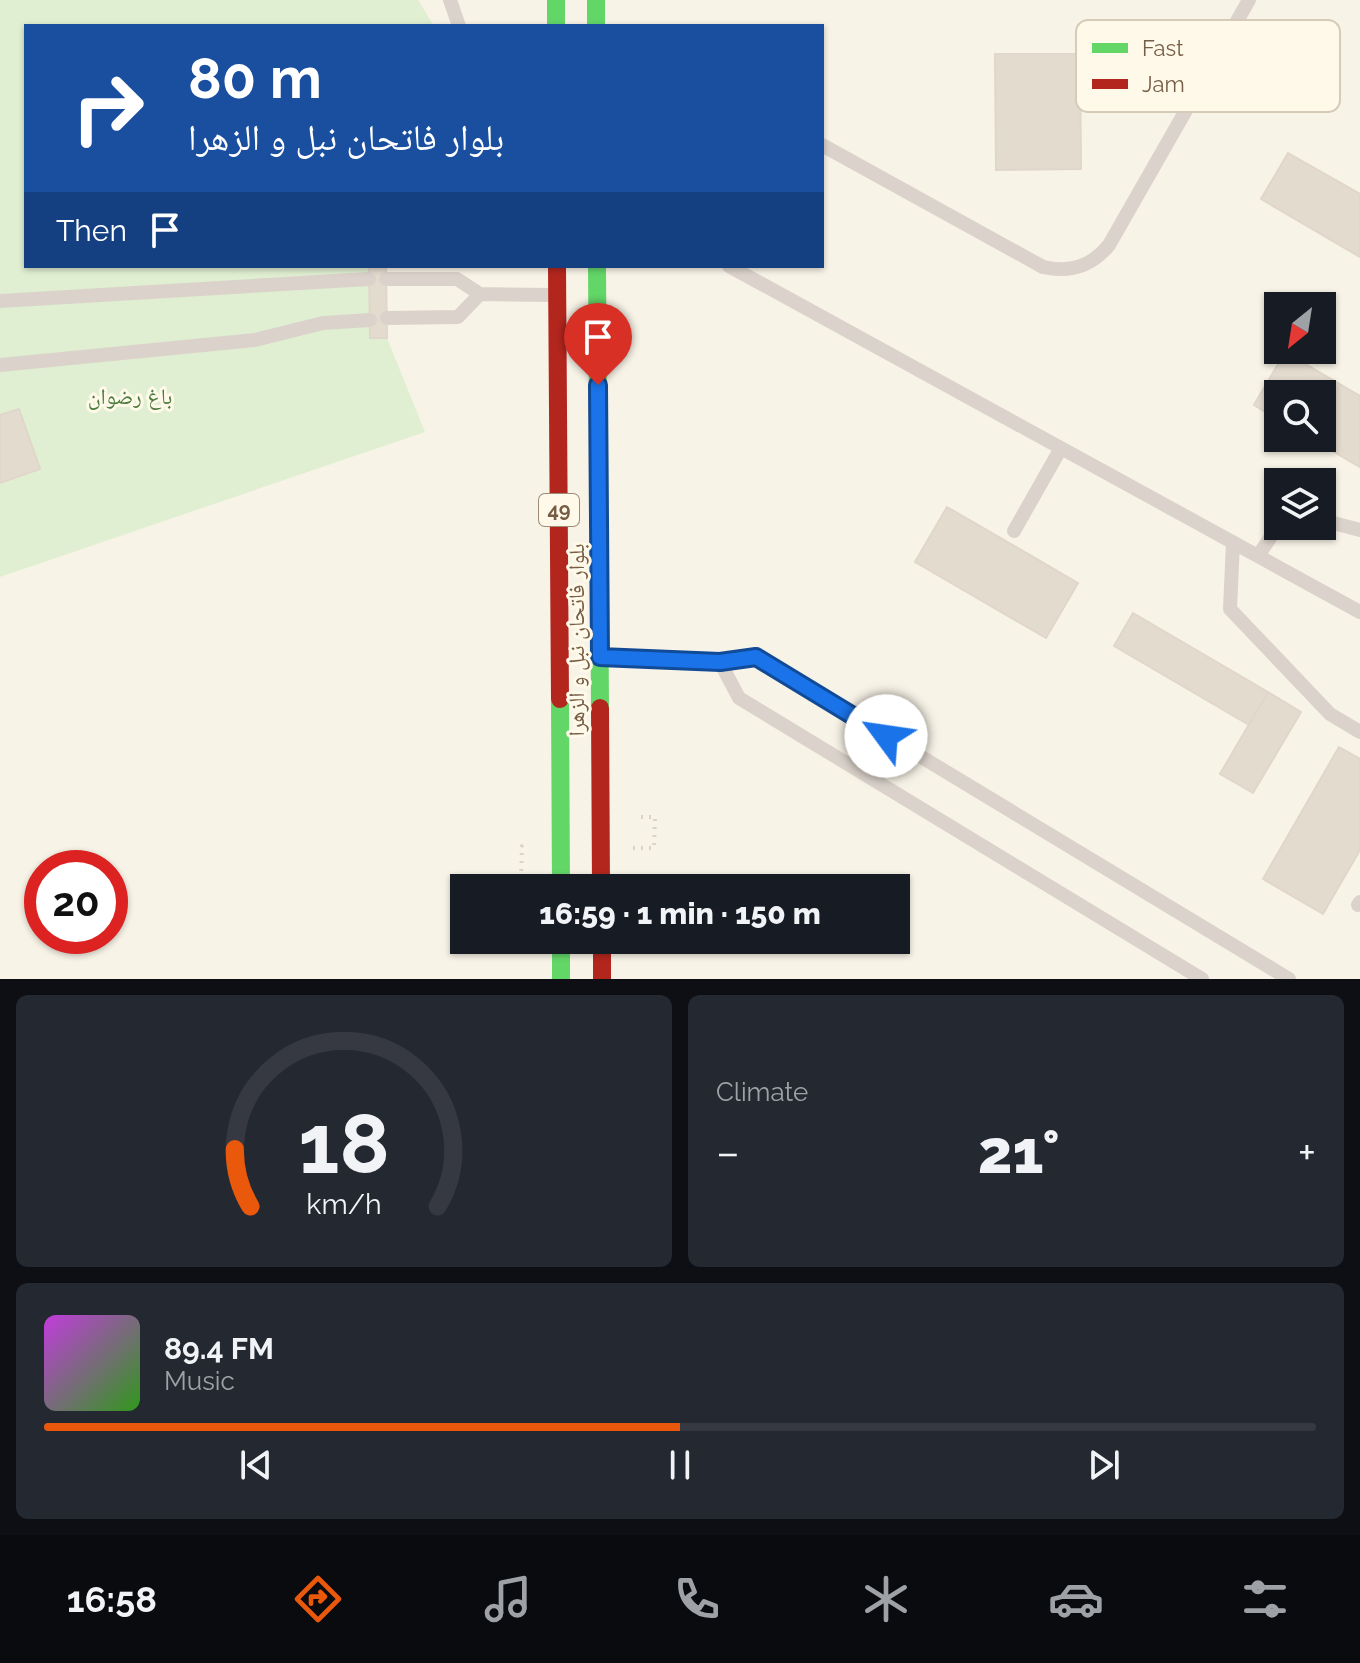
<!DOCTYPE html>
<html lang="en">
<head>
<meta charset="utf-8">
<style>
  body { margin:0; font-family:Raleway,"Noto Naskh Arabic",sans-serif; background:#242831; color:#f1f3f6; height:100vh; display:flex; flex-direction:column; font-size:30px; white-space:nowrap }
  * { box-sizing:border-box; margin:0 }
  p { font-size:26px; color:#9ea1a6 }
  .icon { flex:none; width:44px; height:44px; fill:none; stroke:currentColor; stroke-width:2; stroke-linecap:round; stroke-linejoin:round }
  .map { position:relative; height:979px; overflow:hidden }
  .drawer { display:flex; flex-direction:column; gap:16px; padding:16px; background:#0d0f14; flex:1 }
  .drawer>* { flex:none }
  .hud { position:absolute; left:24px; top:24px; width:800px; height:244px; border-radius:0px; box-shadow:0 2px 6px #0004; background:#1a4fa0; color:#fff; overflow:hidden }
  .needle { width:52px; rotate:210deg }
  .buttons { position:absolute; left:1264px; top:292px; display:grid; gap:16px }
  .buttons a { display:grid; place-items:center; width:72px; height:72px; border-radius:0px; background:#171b24; box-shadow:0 2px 6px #0004; font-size:40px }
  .speed { position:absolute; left:24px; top:850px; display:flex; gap:16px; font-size:40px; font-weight:700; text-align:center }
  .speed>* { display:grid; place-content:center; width:104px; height:104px; border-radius:50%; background:#171b24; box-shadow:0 2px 6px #0004; line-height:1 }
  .speed .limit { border:12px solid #d22; background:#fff; color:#111 }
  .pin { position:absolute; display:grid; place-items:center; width:68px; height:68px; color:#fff; margin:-82px -34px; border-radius:50% 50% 50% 0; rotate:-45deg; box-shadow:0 0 8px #0007 }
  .pin .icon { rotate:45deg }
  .me { position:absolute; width:88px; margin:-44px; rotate:301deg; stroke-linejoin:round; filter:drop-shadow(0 0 6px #0008) }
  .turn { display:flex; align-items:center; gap:28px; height:168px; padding:0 32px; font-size:36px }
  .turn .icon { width:104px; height:104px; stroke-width:2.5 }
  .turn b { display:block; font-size:56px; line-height:68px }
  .then { display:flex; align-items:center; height:76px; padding:0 32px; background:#0003; gap:16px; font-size:30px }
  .big { font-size:60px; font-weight:800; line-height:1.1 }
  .drawer .widget { flex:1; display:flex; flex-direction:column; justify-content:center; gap:12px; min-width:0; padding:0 28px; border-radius:12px; background:#242831 }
  .drawer .dial { align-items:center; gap:0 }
  .dial svg { height:208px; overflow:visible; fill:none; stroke:#363941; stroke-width:7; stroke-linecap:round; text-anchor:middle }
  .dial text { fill:#f1f3f6; stroke:none }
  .song { display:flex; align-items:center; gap:24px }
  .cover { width:96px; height:96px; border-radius:12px; background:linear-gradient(135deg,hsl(290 70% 55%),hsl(110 70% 35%)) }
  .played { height:8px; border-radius:4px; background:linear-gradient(90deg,#ea580c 50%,#363941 50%) }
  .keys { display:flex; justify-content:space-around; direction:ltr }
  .heat { display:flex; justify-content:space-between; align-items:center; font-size:44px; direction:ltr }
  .drawer .tiles { flex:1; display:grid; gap:16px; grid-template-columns:1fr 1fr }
  .widget:last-child { grid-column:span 2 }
  .trip { position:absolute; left:450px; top:874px; width:460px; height:80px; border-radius:0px; background:#171b24; box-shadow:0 2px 6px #0004; font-weight:800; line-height:80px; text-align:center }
  .tab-bar { display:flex; height:128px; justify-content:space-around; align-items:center; background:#090b0e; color:#9ea1a6 }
  .tab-bar .icon { width:56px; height:56px }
  .tab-bar .selected { color:#ea580c }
  .tab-bar b { font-size:36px; color:#f1f3f6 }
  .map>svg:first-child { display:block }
  .green { fill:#e0efd1 }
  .building { fill:#e4dbcf; stroke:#e0d6c9; stroke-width:2 }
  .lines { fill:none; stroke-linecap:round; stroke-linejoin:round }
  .path { stroke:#dad3cb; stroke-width:4; stroke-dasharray:2 6; stroke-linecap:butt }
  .lane { stroke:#dbd3cb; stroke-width:14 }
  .fast { stroke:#63d668; stroke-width:18 }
  .jam { stroke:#b3261e; stroke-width:18 }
  .route-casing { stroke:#114b97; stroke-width:20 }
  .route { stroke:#1a73e8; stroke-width:14 }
  .labels { text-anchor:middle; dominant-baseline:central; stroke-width:6; stroke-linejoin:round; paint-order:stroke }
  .shield { fill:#fff9e9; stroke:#9f8c77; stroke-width:2 }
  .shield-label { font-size:20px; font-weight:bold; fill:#765d46 }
  .park-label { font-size:22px; fill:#4a7d3d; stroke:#fff9e9 }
  .street-label { font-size:22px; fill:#765d46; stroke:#fff9e9 }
  .key { fill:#fff9e9; stroke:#d6cab8; stroke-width:2 }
  .key-label { font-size:22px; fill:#765d46 }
</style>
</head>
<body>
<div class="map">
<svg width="1360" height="979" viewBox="0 0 1360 979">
  <rect width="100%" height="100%" fill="#f8f3e7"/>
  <path class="green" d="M0 0H418L434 26H26V266H386L387 338 425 432 0 577Z"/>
  <path class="building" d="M995 54H1080L1081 169 996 170Z
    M1288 153 1360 194V257L1261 199Z
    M369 266H386L387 338H370Z
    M1285 352 1360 396V467L1310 438H1322V394H1278V420L1254 405Z
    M19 409 40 469 0 483V415Z
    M947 507 1078 583 1046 638 915 562Z
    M1133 613 1268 692 1249 725 1114 646Z
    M1268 692 1301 712 1253 793 1220 774Z
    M1339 747 1360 759V850L1323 914 1263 879Z"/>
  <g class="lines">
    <path class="path" d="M633 848H654L655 817H636
      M526 882H521L522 846H528"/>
    <path class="lane" d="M450 0 459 26
      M822 145 1043 267C1070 273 1091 267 1109 245L1249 0
      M729 266 1360 612
      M386 279H457L480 294 553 295
      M0 301 369 279
      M387 318 458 317 480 294
      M0 365 255 340 323 323 370 320
      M1322 520 1360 530
      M1014 531 1061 448
      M1233 542 1230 609 1330 714 1360 732
      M1258 556 1278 526
      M604 658 720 662
      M1358 905 1360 902
      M1202 979 739 698 720 662 756 657 1289 979"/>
    <path class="fast" d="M556 0V26
      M596 0V26
      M597 266 600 708
      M560 699 561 888
      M561 940V979"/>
    <path class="jam" d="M557 266 560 699
      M600 708 601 888
      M602 940V979"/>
  </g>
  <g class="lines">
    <g class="route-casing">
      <path id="route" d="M598 385 600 657 720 662 756 657 886 736"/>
    </g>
    <use href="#route" class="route"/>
  </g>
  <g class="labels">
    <rect class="shield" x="539" y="494" width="40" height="32" rx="6"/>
    <g class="shield-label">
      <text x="559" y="510">49</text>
    </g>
    <g class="park-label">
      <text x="130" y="396">باغ رضوان</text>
    </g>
    <g class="street-label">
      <text transform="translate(576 640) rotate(-90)">بلوار فاتحان نبل و الزهرا</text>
    </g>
  </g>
  <rect x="1076" y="20" width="264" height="92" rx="12" class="key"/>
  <rect x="1092" y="43" width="36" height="10" fill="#63d668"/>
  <rect x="1092" y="79" width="36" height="10" fill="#b3261e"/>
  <g class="key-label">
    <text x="1142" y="56">Fast</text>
    <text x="1142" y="92">Jam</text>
  </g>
</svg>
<div class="buttons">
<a><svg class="needle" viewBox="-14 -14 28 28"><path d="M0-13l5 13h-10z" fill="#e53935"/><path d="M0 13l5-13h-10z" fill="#9ea1a6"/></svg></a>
<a><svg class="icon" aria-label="search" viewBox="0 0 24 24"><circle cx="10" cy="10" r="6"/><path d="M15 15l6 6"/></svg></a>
<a><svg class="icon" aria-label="layers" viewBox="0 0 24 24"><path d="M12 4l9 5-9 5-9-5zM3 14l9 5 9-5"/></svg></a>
</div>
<div class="speed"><div class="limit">20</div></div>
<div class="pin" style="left:598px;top:385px;background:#d93025"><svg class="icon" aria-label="arrive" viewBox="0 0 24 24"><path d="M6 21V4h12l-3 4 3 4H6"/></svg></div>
<svg class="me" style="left:886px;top:736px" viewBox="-20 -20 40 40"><circle r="19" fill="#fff"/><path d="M0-13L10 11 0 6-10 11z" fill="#1a73e8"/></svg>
<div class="trip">16:59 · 1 min · 150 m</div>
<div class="hud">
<div class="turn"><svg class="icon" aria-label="right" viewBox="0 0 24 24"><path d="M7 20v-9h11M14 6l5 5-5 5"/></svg><div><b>80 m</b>بلوار فاتحان نبل و الزهرا</div></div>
<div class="then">Then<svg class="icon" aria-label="arrive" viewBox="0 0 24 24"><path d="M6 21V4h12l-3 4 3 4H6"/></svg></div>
</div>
</div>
<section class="drawer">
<div class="tiles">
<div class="widget dial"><svg viewBox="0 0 100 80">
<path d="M14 69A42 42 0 1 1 86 69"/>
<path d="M14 69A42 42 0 0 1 8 47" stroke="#ea580c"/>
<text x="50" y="56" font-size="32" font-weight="700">18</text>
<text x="50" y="72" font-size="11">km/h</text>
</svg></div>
<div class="widget"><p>Climate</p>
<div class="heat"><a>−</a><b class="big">21°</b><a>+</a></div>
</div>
<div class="widget">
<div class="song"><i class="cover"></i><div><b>89.4 FM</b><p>Music</p></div></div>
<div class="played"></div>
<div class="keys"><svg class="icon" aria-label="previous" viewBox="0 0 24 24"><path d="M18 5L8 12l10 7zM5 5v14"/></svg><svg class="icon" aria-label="pause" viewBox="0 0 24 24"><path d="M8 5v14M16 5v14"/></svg><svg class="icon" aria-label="next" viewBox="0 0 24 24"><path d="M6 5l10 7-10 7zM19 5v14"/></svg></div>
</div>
</div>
</section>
<nav class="tab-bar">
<b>16:58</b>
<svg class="icon selected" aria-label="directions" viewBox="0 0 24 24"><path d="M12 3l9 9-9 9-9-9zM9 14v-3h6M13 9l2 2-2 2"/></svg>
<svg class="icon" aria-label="music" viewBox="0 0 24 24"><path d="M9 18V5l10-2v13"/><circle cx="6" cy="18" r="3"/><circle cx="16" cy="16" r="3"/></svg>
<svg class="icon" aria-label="phone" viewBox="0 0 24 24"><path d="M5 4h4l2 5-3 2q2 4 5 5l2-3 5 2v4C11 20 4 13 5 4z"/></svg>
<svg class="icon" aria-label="climate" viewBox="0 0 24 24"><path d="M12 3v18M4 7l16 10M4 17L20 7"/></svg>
<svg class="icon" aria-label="car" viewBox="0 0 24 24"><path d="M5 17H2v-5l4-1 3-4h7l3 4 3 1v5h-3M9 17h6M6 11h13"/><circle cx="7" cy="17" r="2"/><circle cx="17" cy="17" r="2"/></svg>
<svg class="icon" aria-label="filters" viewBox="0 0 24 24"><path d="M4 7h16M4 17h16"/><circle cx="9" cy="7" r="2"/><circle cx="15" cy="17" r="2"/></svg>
</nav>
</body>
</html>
